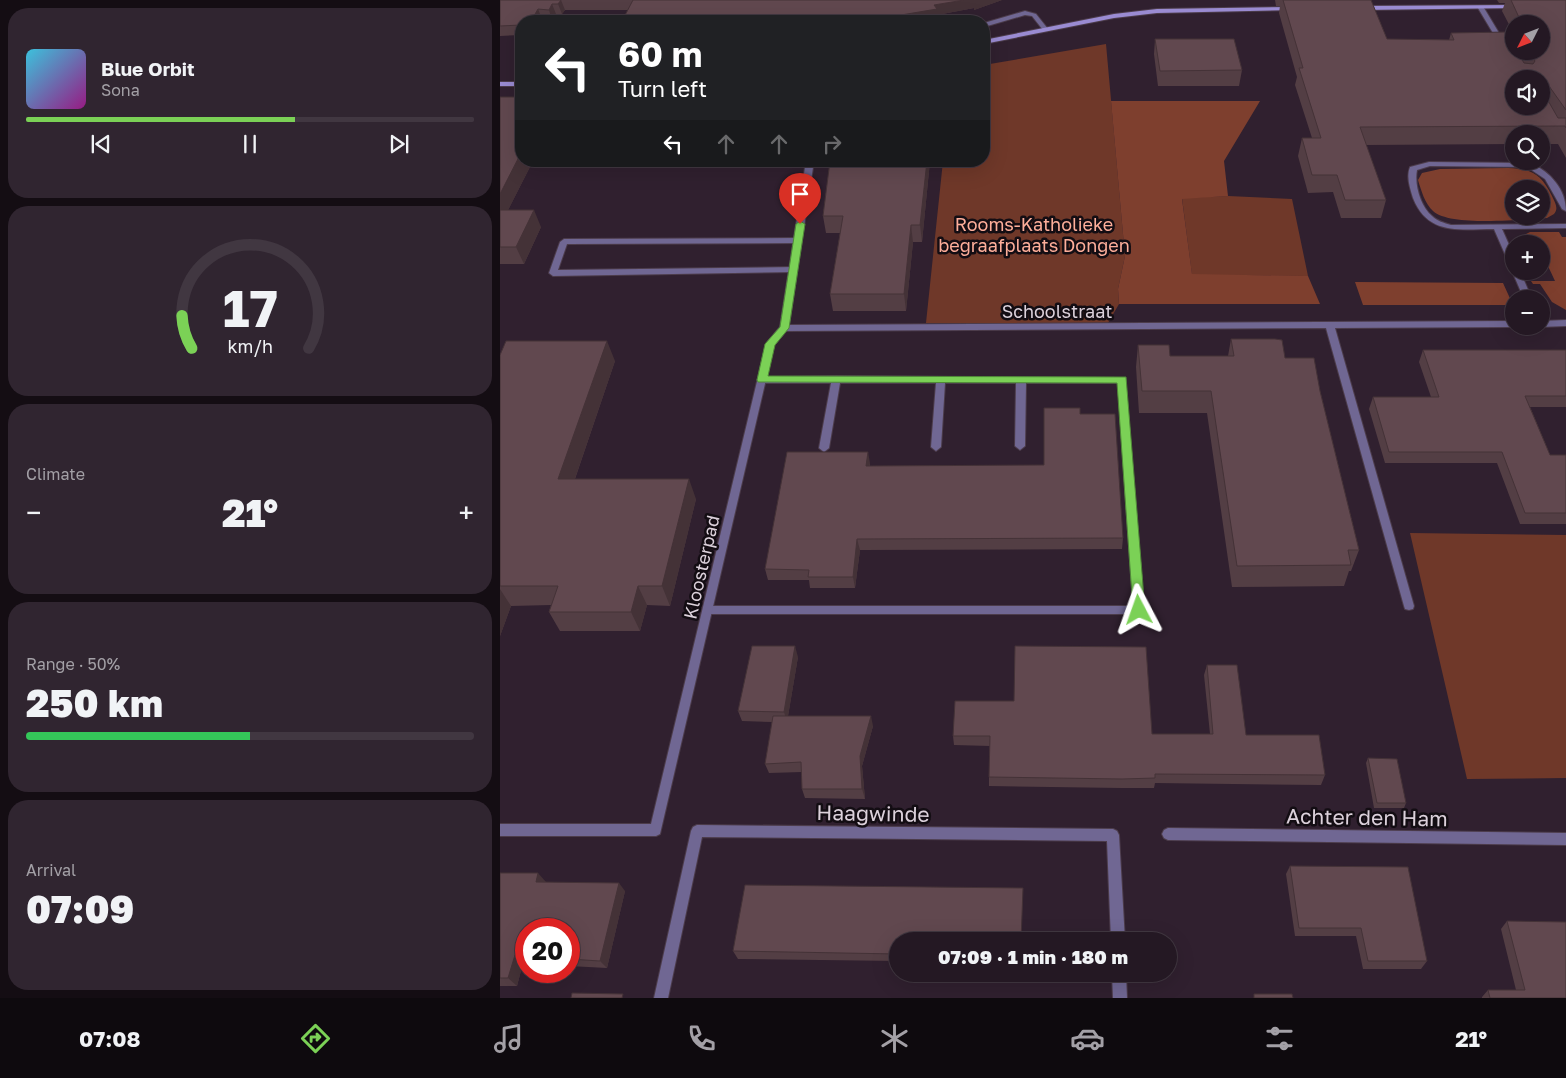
<!DOCTYPE html>
<html lang="en">
<head>
<meta charset="utf-8">
<style>
  body { margin:0; font-family:"Golos Text",sans-serif; background:#302530; color:#f1f3f6; height:100vh; display:flex; flex-direction:column; font-size:19px; white-space:nowrap }
  * { box-sizing:border-box; margin:0 }
  p { font-size:16px; color:#a3a0a6 }
  .icon { flex:none; width:28px; height:28px; fill:none; stroke:currentColor; stroke-width:2; stroke-linecap:round; stroke-linejoin:round }
  .map { position:relative; flex:1; overflow:hidden }
  .side { display:flex; flex-direction:column; gap:8px; padding:8px; background:#140d13; width:500px }
  .side>* { flex:none }
  .guide { position:absolute; left:15px; top:15px; width:475px; height:152px; border-radius:20px; box-shadow:0 5px 20px #0002,0 0 0 1px #413741; background:#202124; color:#fff; overflow:hidden }
  .needle { width:32px; rotate:228deg }
  .fabs { position:absolute; left:1005px; top:15px; display:grid; gap:10px }
  .fabs a { display:grid; place-items:center; width:45px; height:45px; border-radius:50%; background:#241823; box-shadow:0 5px 20px #0002,0 0 0 1px #413741; font-size:25px }
  .speed { position:absolute; left:15px; top:918px; display:flex; gap:10px; font-size:25px; font-weight:700; text-align:center }
  .speed>* { display:grid; place-content:center; width:65px; height:65px; border-radius:50%; background:#241823; box-shadow:0 5px 20px #0002,0 0 0 1px #413741; line-height:1 }
  .speed .limit { border:8px solid #d22; background:#fff; color:#111 }
  .pin { position:absolute; display:grid; place-items:center; width:42px; height:42px; color:#fff; margin:-51px -21px; border-radius:50% 50% 50% 0; rotate:-45deg; box-shadow:0 0 5px #0007 }
  .pin .icon { rotate:45deg }
  .me { position:absolute; width:55px; margin:-28px; rotate:356deg; stroke-linejoin:round; filter:drop-shadow(0 0 4px #0008) }
  .turn { display:flex; align-items:center; gap:18px; height:105px; padding:0 20px; font-size:22px }
  .turn .icon { width:65px; height:65px; stroke-width:2.5 }
  .turn b { display:block; font-size:35px; line-height:42px }
  .lanes { display:flex; align-items:center; height:48px; padding:0 20px; background:#0003; justify-content:center; gap:25px; direction:ltr }
  .lanes .off { opacity:.35 }
  .big { font-size:38px; font-weight:800; line-height:1.1 }
  .side .card { flex:1; display:flex; flex-direction:column; justify-content:center; gap:8px; min-width:0; padding:0 18px; border-radius:20px; background:#302530 }
  .side .dial { align-items:center; gap:0 }
  .dial svg { height:130px; overflow:visible; fill:none; stroke:#413741; stroke-width:7; stroke-linecap:round; text-anchor:middle }
  .dial text { fill:#f1f3f6; stroke:none }
  .song { display:flex; align-items:center; gap:15px }
  .cover { width:60px; height:60px; border-radius:8px; background:linear-gradient(135deg,hsl(190 70% 55%),hsl(310 70% 35%)) }
  .played { height:5px; border-radius:2px; background:linear-gradient(90deg,#7bd156 60%,#413741 60%) }
  .keys { display:flex; justify-content:space-around; direction:ltr }
  .heat { display:flex; justify-content:space-between; align-items:center; font-size:28px; direction:ltr }
  .charge { height:8px; border-radius:4px; background:linear-gradient(90deg,#34c759 50%,#413741 0) }
  .trip { position:absolute; left:389px; top:932px; width:288px; height:50px; border-radius:25px; background:#241823; box-shadow:0 5px 20px #0002,0 0 0 1px #413741; font-weight:800; line-height:50px; text-align:center }
  .dock { display:flex; height:80px; justify-content:space-around; align-items:center; background:#0e0a0e; color:#a3a0a6 }
  .dock .icon { width:35px; height:35px }
  .dock .active { color:#7bd156 }
  .dock b { font-size:22px; color:#f1f3f6 }
  main { display:flex; flex:1; min-height:0 }
  .map>svg:first-child { display:block }
  .green { fill:#6f3829 }
  .forest { fill:#7e3f2e; fill-rule:evenodd }
  .lines { fill:none; stroke-linecap:round; stroke-linejoin:round }
  .lane-casing { stroke:#4c3c4b; stroke-width:2 }
  .street-casing { stroke:#4c3c4b; stroke-width:2 }
  .secondary-casing { stroke:#4c3c4b; stroke-width:2 }
  .lane { fill:#706793; fill-rule:evenodd }
  .street { fill:#706793; fill-rule:evenodd }
  .secondary { fill:#9a8bd2; fill-rule:evenodd }
  .wall { fill:#533e44 }
  .shaded-wall { fill:#443237 }
  .building { fill:#61484f; stroke:#443237; fill-rule:evenodd }
  .route { fill:#7bd156; stroke:#508838 }
  .labels { text-anchor:middle; dominant-baseline:central; stroke-width:5; stroke-linejoin:round; paint-order:stroke }
  .park-label { font-size:18px; fill:#feae9a; stroke:#130d13 }
  .street-label { font-size:18px; fill:#dcd1db; stroke:#130d13 }
  .near-street-label { font-size:21px; fill:#dcd1db; stroke:#130d13 }
</style>
</head>
<body>
<main>
<section class="side">
<div class="card">
<div class="song"><i class="cover"></i><div><b>Blue Orbit</b><p>Sona</p></div></div>
<div class="played"></div>
<div class="keys"><svg class="icon" aria-label="previous" viewBox="0 0 24 24"><path d="M18 5L8 12l10 7zM5 5v14"/></svg><svg class="icon" aria-label="pause" viewBox="0 0 24 24"><path d="M8 5v14M16 5v14"/></svg><svg class="icon" aria-label="next" viewBox="0 0 24 24"><path d="M6 5l10 7-10 7zM19 5v14"/></svg></div>
</div>
<div class="card dial"><svg viewBox="0 0 100 80">
<path d="M14 69A42 42 0 1 1 86 69"/>
<path d="M14 69A42 42 0 0 1 8 49" stroke="#7bd156"/>
<text x="50" y="56" font-size="32" font-weight="700">17</text>
<text x="50" y="72" font-size="11">km/h</text>
</svg></div>
<div class="card"><p>Climate</p>
<div class="heat"><a>−</a><b class="big">21°</b><a>+</a></div>
</div>
<div class="card"><p>Range · 50%</p><b class="big">250 km</b><div class="charge"></div></div>
<div class="card"><p>Arrival</p><b class="big">07:09</b></div>
</section>
<div class="map">
<svg width="1066" height="998" viewBox="0 0 1066 998">
  <rect width="100%" height="100%" fill="#30202f"/>
  <path class="green" d="M606 44 625 256 618 289 619 304 608 323H426L443 161H484V65Z
    M728 196 792 199 808 276 692 275 682 198Z
    M910 533 1066 535V778L967 779Z"/>
  <path class="forest" d="M611 101H760L724 161 728 196 682 199 692 274 808 276 820 304H619L618 289 625 256Z
    M1008 168C1032 169 1041 174 1052 196 1055 203 1059 208 1054 214L1047 218 1036 219C1012 220 949 226 933 211 925 204 921 190 918 180L922 173 940 169ZM1014 189H1041V216H1014Z
    M1030 232H1059L1062 237H1066V310L1052 302 1040 284H1033L1031 281H1055L1041 251V244H1017L1020 237Z
    M855 282 1003 283 1013 305H863Z"/>
  <g class="lines">
    <g class="lane-casing">
      <path id="lane" d="M979 7 984 8 1005 43 1004 44 999 43 978 8Z
        M298 238 301 239V243L67 244 58 270 296 267V271L293 272 53 276 49 273 60 242 64 239Z
        M336 376 625 378 644 610 643 613 639 614H210L206 613 205 610 206 607 210 606H633L618 383H526L525 446 520 450 515 446 516 383H445L441 447 436 451 431 447 436 383H340L329 448 324 452 319 448 331 383H262L257 380 262 377Z"/>
    </g>
    <g class="street-casing">
      <path id="street" d="M525 11 536 14 548 29 547 30H543L532 16 525 15 484 27V23Z
        M306 161H314L289 325 1014 321V326H1016L1014 327 835 328 914 606 913 609 909 610 905 609 904 606 826 328 286 331 274 345 160 834 156 836H0V824H151L266 344 280 327Z
        M929 162 1031 163C1050 172 1066 189 1066 211L1062 209 1045 179 1027 167 930 166 917 170C914 185 921 207 932 216 937 221 944 223 951 225L1066 224V228L1002 229 1014 256V269L1011 268 994 229C960 229 928 236 913 198 910 188 906 177 910 167Z
        M1014 269V271H1020L1032 299H1024L1012 271Z
        M1066 320V326L1041 327 1039 326H1041V321Z
        M197 825 613 829 617 831 619 835 625 941H611L607 841 202 837 168 998H154L191 831 193 827Z
        M668 828 1066 833V845L668 840 664 838 662 834 664 830Z
        M612 974H626L627 998H613Z"/>
    </g>
    <g class="secondary-casing">
      <path id="secondary" d="M1015 5 1018 7 1017 8 862 10 859 8 862 6Z
        M793 7 796 9 795 10 657 13 614 18 484 44V40L614 14 657 9Z
        M0 82H21V86H0Z"/>
    </g>
    <use href="#lane" class="lane"/>
    <use href="#street" class="street"/>
    <use href="#secondary" class="secondary"/>
  </g>
  <path class="wall" d="M0 0H502L474 10V8L437 15V19L128 10H65L62 14H56L52 20 42 19 21 21V35L0 36Z
    M775 0H871L887 39 949 40 951 33 1013 44 1014 42V51H1041V24H1014V34L1002 11 1005 3H999L997 0H1066V158L1058 144H1041V134H1014V144L866 145 886 200 881 218H841L833 192 808 193 798 156 802 138H812L795 85 797 77 779 13 780 6H776Z
    M655 39 742 70 739 86H658L654 54Z
    M0 97 21 161H33L8 210 41 227 24 264H0Z
    M330 161H430L422 242H413L406 311H333L330 294 340 233H326L323 216Z
    M731 339 785 358 820 391 859 550 851 571H849L844 586 732 587 707 413H639L636 367 638 345 670 356H728Z
    M923 350H1066V407H1030L1050 455H1066V524H1020L997 463H885L869 409 873 397H931L919 362Z
    M0 355 115 361 75 479 196 499 170 606 147 605 140 631H60L49 612 51 605 11 606 0 636Z
    M580 414 623 538 622 549 360 550 355 588H310L309 580H268L265 569 370 463V466L544 465Z
    M298 657 288 716 373 726 362 766 365 799 305 798 302 789V772L269 773 265 764 272 722 242 721 238 711Z
    M707 665 746 735 825 775 821 785 655 783 654 788H621L489 786V777L490 746 454 745 453 736 652 734H710L704 675Z
    M868 758 906 803 904 808H874L866 763Z
    M790 866 927 961 921 969H863L856 936H795L786 874Z
    M0 873 46 882 125 891 107 968 69 966V929H26V963H23L17 986H0Z
    M1007 921 1066 998H982V997L988 990H1016L1001 929Z
    M398 941V961L238 959 233 951Z"/>
  <path class="shaded-wall" d="M61 0 65 10 62 14 58 4Z
    M464 0H502L474 10V8L437 15V19L425 21H384L383 18 434 5Z
    M52 4 56 14 52 20 49 10Z
    M38 9 42 19 41 21H31Z
    M21 153V161H33L0 226V194Z
    M427 161H430L422 242 420 225Z
    M34 210 41 227 24 264 16 247Z
    M411 225 413 242 406 311 404 294Z
    M107 341 115 361 68 499 58 479Z
    M368 452 370 463 368 477 366 466Z
    M189 479 196 499 170 606 162 586Z
    M357 539 360 550 355 588 353 577Z
    M138 586 147 605 140 631 131 612Z
    M0 589 11 606 0 636Z
    M295 646 298 657 287 722 284 712Z
    M371 716 373 726 362 766 365 799 362 789 360 756Z
    M38 873 46 882H36Z
    M119 883 125 891 107 968 100 961Z
    M15 955 23 963 17 986 8 978Z"/>
  <path class="building" d="M0 0H61L58 4H52L49 10 38 9 31 21H21V25L0 26Z
    M133 0H464L434 5 437 9 383 18 385 21H122Z
    M783 0H871L887 39 954 40 951 33 1006 32 1014 46V51H1017L1024 63 1033 64 1035 61 1029 51H1041V24H1022L1011 0H1066V110L1049 86H1046L1042 90 1058 118H1066V128L1065 126 860 127 886 200H845L837 175H812L802 138H821L799 68H803ZM1014 79H1041V106H1014Z
    M655 39H734L742 70 660 71Z
    M0 97H21V153L0 194Z
    M330 161H427L420 225H411L404 294H330L343 216H323Z
    M0 210H34L16 247H0Z
    M731 339H775L782 340 785 358H814L820 391 859 550H848L851 565 737 566 711 391H642L638 345H669L670 356H734Z
    M6 341H107L58 479H189L162 586H138L131 612H49L58 586H0V355Z
    M923 350H1066V396H1025L1050 455H1066V513H1025L1002 452H889L873 397H939Z
    M544 408H580V414H615L623 538 357 539 353 577H308L309 570 265 569 287 452H368L366 466 544 465Z
    M252 646H295L284 712 238 711Z
    M515 646 646 647 652 734H713L707 665H737L746 735H819L825 775 655 774V778L622 779 489 777 490 736H453L455 701H514Z
    M273 716H371L360 756 362 789H302L301 762 265 764Z
    M868 758 897 759 906 803H877Z
    M790 866 908 867 927 961H868L861 928H799Z
    M0 873H38L36 882 119 883 100 961 69 959V929H26V956L15 955 8 978H0Z
    M245 885 523 888 521 941H398V954L233 951Z
    M1007 921 1066 922V998H990L988 990H1025Z
    M72 993 123 994 122 998H71Z
    M754 994H792L793 998H754Z"/>
  <path class="route" d="M300 221 305 224 289 328 275 345 268 376 626 377 645 610 644 614H635L633 610 617 383 258 382 257 380 265 344 280 327 296 224Z"/>
  <g class="labels">
    <g class="park-label">
      <text x="534" y="224">Rooms-Katholieke<tspan x="534" dy="21">begraafplaats Dongen</tspan></text>
    </g>
    <g class="street-label">
      <text x="557" y="311">Schoolstraat</text>
      <text transform="translate(201 567) rotate(-77)">Kloosterpad</text>
    </g>
    <g class="near-street-label">
      <text transform="translate(373 813) rotate(1)">Haagwinde</text>
      <text transform="translate(867 817) rotate(1)">Achter den Ham</text>
    </g>
  </g>
</svg>
<div class="fabs">
<a><svg class="needle" viewBox="-14 -14 28 28"><path d="M0-13l5 13h-10z" fill="#e53935"/><path d="M0 13l5-13h-10z" fill="#a3a0a6"/></svg></a>
<a><svg class="icon" aria-label="sound" viewBox="0 0 24 24"><path d="M4 9h4l5-4v14l-5-4H4zM17 9q2 3 0 6"/></svg></a>
<a><svg class="icon" aria-label="search" viewBox="0 0 24 24"><circle cx="10" cy="10" r="6"/><path d="M15 15l6 6"/></svg></a>
<a><svg class="icon" aria-label="layers" viewBox="0 0 24 24"><path d="M12 4l9 5-9 5-9-5zM3 14l9 5 9-5"/></svg></a>
<a>+</a>
<a>−</a>
</div>
<div class="speed"><div class="limit">20</div></div>
<div class="pin" style="left:300px;top:224px;background:#d93025"><svg class="icon" aria-label="arrive" viewBox="0 0 24 24"><path d="M6 21V4h12l-3 4 3 4H6"/></svg></div>
<svg class="me" style="left:639px;top:610px" viewBox="-20 -20 40 40"><path d="M0-17L14 15 0 8-14 15z" fill="#7bd156" stroke="#fff" stroke-width="4"/></svg>
<div class="trip">07:09 · 1 min · 180 m</div>
<div class="guide">
<div class="turn"><svg class="icon" aria-label="left" viewBox="0 0 24 24"><path d="M17 20v-9H6M10 6l-5 5 5 5"/></svg><div><b>60 m</b>Turn left</div></div>
<div class="lanes"><svg class="icon" aria-label="left" viewBox="0 0 24 24"><path d="M17 20v-9H6M10 6l-5 5 5 5"/></svg><svg class="icon off" aria-label="ahead" viewBox="0 0 24 24"><path d="M12 20V5M6 11l6-6 6 6"/></svg><svg class="icon off" aria-label="ahead" viewBox="0 0 24 24"><path d="M12 20V5M6 11l6-6 6 6"/></svg><svg class="icon off" aria-label="right" viewBox="0 0 24 24"><path d="M7 20v-9h11M14 6l5 5-5 5"/></svg></div>
</div>
</div>
</main>
<nav class="dock">
<b>07:08</b>
<svg class="icon active" aria-label="directions" viewBox="0 0 24 24"><path d="M12 3l9 9-9 9-9-9zM9 14v-3h6M13 9l2 2-2 2"/></svg>
<svg class="icon" aria-label="music" viewBox="0 0 24 24"><path d="M9 18V5l10-2v13"/><circle cx="6" cy="18" r="3"/><circle cx="16" cy="16" r="3"/></svg>
<svg class="icon" aria-label="phone" viewBox="0 0 24 24"><path d="M5 4h4l2 5-3 2q2 4 5 5l2-3 5 2v4C11 20 4 13 5 4z"/></svg>
<svg class="icon" aria-label="climate" viewBox="0 0 24 24"><path d="M12 3v18M4 7l16 10M4 17L20 7"/></svg>
<svg class="icon" aria-label="car" viewBox="0 0 24 24"><path d="M5 17H2v-5l4-1 3-4h7l3 4 3 1v5h-3M9 17h6M6 11h13"/><circle cx="7" cy="17" r="2"/><circle cx="17" cy="17" r="2"/></svg>
<svg class="icon" aria-label="filters" viewBox="0 0 24 24"><path d="M4 7h16M4 17h16"/><circle cx="9" cy="7" r="2"/><circle cx="15" cy="17" r="2"/></svg>
<b>21°</b>
</nav>
</body>
</html>
